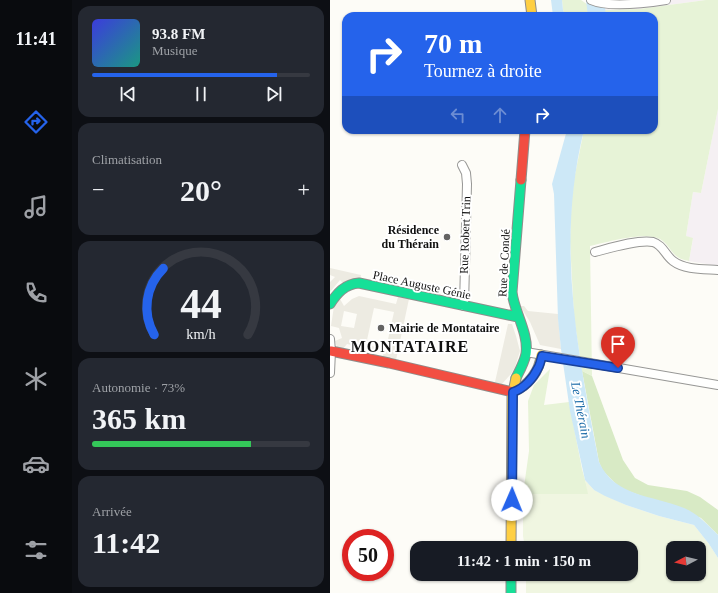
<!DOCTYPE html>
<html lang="fr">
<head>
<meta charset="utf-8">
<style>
  body { margin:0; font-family:Georgia,serif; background:#242831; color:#f1f3f6; height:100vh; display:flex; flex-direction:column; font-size:15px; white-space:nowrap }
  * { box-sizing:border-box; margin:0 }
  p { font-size:13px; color:#9ea1a6 }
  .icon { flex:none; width:22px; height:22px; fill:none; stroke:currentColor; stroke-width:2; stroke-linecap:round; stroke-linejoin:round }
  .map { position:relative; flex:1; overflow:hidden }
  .panel { display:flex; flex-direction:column; gap:6px; padding:6px; background:#0d0f14; width:258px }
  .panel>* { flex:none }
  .hud { position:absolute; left:12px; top:12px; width:316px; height:122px; border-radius:12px; box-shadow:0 1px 3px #0004; background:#2563eb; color:#fff; overflow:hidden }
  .needle { width:26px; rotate:263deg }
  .buttons { position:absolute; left:336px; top:541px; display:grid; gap:8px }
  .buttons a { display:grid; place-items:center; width:40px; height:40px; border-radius:8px; background:#171b24; box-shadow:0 1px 3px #0004; font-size:20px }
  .speed { position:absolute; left:12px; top:529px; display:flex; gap:8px; font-size:20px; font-weight:700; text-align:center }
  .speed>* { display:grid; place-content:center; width:52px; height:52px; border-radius:50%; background:#171b24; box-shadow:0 1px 3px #0004; line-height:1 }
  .speed .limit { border:6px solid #d22; background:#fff; color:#111 }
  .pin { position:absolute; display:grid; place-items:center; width:34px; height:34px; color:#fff; margin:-41px -17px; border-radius:50% 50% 50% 0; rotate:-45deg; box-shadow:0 0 4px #0007 }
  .pin .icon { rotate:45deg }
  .me { position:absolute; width:44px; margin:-22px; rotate:1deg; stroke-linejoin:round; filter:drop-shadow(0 0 3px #0008) }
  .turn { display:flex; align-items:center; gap:14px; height:84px; padding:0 16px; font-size:18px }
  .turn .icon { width:52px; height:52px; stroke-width:2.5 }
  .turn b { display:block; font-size:28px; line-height:34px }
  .lanes { display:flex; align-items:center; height:38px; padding:0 16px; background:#0003; justify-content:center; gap:20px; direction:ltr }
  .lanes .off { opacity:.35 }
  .big { font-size:30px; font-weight:700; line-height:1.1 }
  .panel .tile { flex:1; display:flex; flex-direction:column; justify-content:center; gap:6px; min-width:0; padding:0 14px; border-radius:12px; background:#242831 }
  .panel .dial { align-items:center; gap:0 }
  .dial svg { height:104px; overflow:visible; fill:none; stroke:#363941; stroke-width:7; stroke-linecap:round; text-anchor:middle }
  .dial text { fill:#f1f3f6; stroke:none }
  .song { display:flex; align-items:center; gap:12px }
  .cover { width:48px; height:48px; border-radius:6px; background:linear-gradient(135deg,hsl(240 70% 55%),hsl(170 70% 35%)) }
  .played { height:4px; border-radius:2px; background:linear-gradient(90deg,#2563eb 85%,#363941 85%) }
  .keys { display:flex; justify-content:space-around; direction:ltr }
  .heat { display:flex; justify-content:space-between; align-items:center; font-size:22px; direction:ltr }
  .charge { height:6px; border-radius:3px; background:linear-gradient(90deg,#34c759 73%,#363941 0) }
  .trip { position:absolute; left:80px; top:541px; width:228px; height:40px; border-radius:12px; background:#171b24; box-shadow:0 1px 3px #0004; font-weight:700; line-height:40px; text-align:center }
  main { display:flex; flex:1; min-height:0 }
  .tabs { display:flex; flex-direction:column; width:72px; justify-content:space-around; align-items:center; background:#090b0e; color:#9ea1a6 }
  .tabs .icon { width:28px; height:28px }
  .tabs .current { color:#2563eb }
  .tabs b { font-size:18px; color:#f1f3f6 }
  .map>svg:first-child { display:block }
  .industrial { fill:#f5f0f3 }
  .green { fill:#e7f3d7 }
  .forest { fill:#d8eac5 }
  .pitch { fill:#f0f6e1; fill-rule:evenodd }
  .plaza { fill:#edebe2; fill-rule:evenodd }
  .water { fill:#cde8f7 }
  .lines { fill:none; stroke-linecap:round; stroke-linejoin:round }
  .river { stroke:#cde8f7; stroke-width:18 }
  .street-casing { stroke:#979795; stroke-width:10 }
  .fast-casing { stroke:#8e8d8b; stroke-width:11 }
  .slow-casing { stroke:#8e8d8b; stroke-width:11 }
  .jam-casing { stroke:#8e8d8b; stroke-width:11 }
  .street { stroke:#fffffe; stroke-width:8 }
  .fast { stroke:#16e098; stroke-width:9 }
  .slow { stroke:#ffcf43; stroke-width:9 }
  .jam { stroke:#f24e42; stroke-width:9 }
  .route-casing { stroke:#184099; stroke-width:10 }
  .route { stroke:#2563eb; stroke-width:7 }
  .poi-dot { fill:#646362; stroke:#fff; stroke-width:1.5 }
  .labels { text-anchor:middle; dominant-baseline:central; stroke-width:4; stroke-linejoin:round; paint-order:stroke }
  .poi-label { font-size:12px; font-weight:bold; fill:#111; stroke:#fff; text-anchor:end }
  .street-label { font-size:12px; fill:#111; stroke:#fff }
  .water-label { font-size:13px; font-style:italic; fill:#1768a6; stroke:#fff }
  .district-label { font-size:16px; font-weight:bold; letter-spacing:1px; fill:#111; stroke:#fff }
</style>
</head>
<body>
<main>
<nav class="tabs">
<b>11:41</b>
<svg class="icon current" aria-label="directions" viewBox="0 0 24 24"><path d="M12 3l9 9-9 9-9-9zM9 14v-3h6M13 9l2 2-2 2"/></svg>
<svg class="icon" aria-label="music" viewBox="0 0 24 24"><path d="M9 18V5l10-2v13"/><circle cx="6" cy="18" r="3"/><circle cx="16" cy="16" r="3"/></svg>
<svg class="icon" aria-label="phone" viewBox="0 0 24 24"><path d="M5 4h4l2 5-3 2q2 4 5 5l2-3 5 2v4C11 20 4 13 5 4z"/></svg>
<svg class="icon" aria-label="climate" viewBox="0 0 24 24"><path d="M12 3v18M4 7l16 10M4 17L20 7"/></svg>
<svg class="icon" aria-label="car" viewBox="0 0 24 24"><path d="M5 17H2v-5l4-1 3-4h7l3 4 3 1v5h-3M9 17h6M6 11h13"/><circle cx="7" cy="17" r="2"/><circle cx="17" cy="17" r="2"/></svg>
<svg class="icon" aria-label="filters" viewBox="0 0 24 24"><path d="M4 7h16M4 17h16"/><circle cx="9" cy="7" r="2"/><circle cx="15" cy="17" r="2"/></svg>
</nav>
<section class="panel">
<div class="tile">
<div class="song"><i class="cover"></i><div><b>93.8 FM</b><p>Musique</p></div></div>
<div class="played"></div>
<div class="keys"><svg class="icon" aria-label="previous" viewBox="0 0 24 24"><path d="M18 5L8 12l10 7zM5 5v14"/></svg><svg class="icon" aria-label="pause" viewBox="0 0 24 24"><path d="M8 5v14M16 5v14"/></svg><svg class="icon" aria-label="next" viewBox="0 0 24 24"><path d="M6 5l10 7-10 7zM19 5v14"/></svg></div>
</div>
<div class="tile"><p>Climatisation</p>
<div class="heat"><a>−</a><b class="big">20°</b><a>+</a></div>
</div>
<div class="tile dial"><svg viewBox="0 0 100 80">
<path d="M14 69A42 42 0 1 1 86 69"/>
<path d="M14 69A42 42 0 0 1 21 18" stroke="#2563eb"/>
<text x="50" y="56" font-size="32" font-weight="700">44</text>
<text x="50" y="72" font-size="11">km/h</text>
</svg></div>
<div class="tile"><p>Autonomie · 73%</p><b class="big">365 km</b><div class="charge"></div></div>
<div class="tile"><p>Arrivée</p><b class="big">11:42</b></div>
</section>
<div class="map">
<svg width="388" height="593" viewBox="0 0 388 593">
  <rect width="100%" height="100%" fill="#fdfcf7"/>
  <path class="industrial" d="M271 0H376L309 9 274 10Z
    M388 109V266L359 261 363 239 356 236 363 192 371 193Z"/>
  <path class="green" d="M232 0H251L261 7 262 16H236L233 10Z
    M376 0H388V109L371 193 363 192 356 236 363 238 359 261C355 260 349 259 345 255 340 250 337 243 330 239 315 231 277 242 260 246L262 376 252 371 244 317 240 241 242 189 254 130H324V16H274V10L309 9Z
    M220 369 214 405 239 402 252 469 259 494H193L199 451 198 401 204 385Z"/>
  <path class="forest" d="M252 371 262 376 293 460 305 478 318 485 357 491 370 497 388 510V535L371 518 290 488 273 471 269 462Z"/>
  <path class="pitch" d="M255 480 264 490 296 505 329 516 364 525 379 544 388 558V593H196V574H301V548H195L193 536V494H258ZM343 548H369V574H343Z"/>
  <path class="plaza" d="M0 268 31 275 30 280 13 283 10 280 0 292V282L5 277 0 275Z
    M29 296 66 304 68 297 79 299 66 360 51 358 55 352 17 344 12 350 7 347 5 341 12 338 9 328 1 326 4 306 10 299 14 306 22 299ZM44 308 64 312 57 344 50 343 48 347 42 346V341L37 340ZM14 311 27 314 24 328 11 326Z
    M190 306H194L198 311 228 314 231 349 210 345 200 322Z
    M178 324H182L186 336 190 351 185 367 181 374 172 384 165 382Z"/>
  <path class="water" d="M221 0H232L233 10 236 16H223Z
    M237 130H254C226 242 247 351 269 462 285 497 322 495 354 508 367 513 378 525 388 535V558L379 544 364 525 329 516 296 505 275 496 264 490 255 480 240 411 231 349 228 319 224 194 222 184Z"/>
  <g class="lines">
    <path class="river" d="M265 0 267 16"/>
    <g class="street-casing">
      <path id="street" d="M261 0C279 8 317 3 336 0
        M132 165 136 173 137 184 134 306
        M265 252C280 248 309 239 323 242 333 245 335 255 343 261 355 270 373 269 388 270
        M0 339 1 351 0 373
        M196 352 388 385"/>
    </g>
    <g class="fast-casing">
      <path id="fast" d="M0 304C7 293 15 284 29 283L188 317
        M186 378C190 370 194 363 196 354 199 333 184 312 182 292L191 180
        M181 574V593"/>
    </g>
    <g class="slow-casing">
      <path id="slow" d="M200 0 202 16
        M183 392C198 386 210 371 211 355
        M181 548 182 397 186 378"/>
    </g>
    <g class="jam-casing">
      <path id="jam" d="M191 180 195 130
        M1 351 59 363 183 392"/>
    </g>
    <use href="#street" class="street"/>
    <use href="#fast" class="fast"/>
    <use href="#slow" class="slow"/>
    <use href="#jam" class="jam"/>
  </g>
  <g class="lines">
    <g class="route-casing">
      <path id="route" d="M182 500 183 392C193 389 203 379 208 368 210 365 211 359 212 356L288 368"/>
    </g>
    <use href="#route" class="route"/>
  </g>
  <g class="poi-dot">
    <circle cx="117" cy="237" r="4"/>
    <circle cx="51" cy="328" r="4"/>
  </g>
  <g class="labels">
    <g class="poi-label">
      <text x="109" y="230">Résidence<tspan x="109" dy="14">du Thérain</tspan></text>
      <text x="59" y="328" text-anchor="start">Mairie de Montataire</text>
    </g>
    <g class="street-label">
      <text transform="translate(135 235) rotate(-88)">Rue Robert Trin</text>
      <text transform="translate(174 263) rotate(-87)">Rue de Condé</text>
      <text transform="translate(92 285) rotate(12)">Place Auguste Génie</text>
    </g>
    <g class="water-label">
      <text transform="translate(251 410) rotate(79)">Le Thérain</text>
    </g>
    <g class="district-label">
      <text x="80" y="346">MONTATAIRE</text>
    </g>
  </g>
</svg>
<div class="buttons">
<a><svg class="needle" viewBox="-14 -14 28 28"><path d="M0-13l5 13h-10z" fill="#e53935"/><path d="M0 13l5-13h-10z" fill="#9ea1a6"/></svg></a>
</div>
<div class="speed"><div class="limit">50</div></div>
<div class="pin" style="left:288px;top:368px;background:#d93025"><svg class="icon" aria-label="arrive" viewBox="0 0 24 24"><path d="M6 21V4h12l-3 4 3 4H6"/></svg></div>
<svg class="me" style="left:182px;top:500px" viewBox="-20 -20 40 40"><circle r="19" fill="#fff"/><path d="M0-13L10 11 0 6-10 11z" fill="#2563eb"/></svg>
<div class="trip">11:42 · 1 min · 150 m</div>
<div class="hud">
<div class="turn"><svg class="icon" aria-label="right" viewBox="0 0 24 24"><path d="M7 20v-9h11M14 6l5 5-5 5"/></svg><div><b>70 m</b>Tournez à droite</div></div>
<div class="lanes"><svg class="icon off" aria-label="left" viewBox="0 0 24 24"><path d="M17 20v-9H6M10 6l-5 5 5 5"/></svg><svg class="icon off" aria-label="ahead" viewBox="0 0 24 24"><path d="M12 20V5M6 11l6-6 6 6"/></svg><svg class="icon" aria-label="right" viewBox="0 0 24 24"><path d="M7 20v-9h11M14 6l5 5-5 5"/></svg></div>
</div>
</div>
</main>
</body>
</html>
